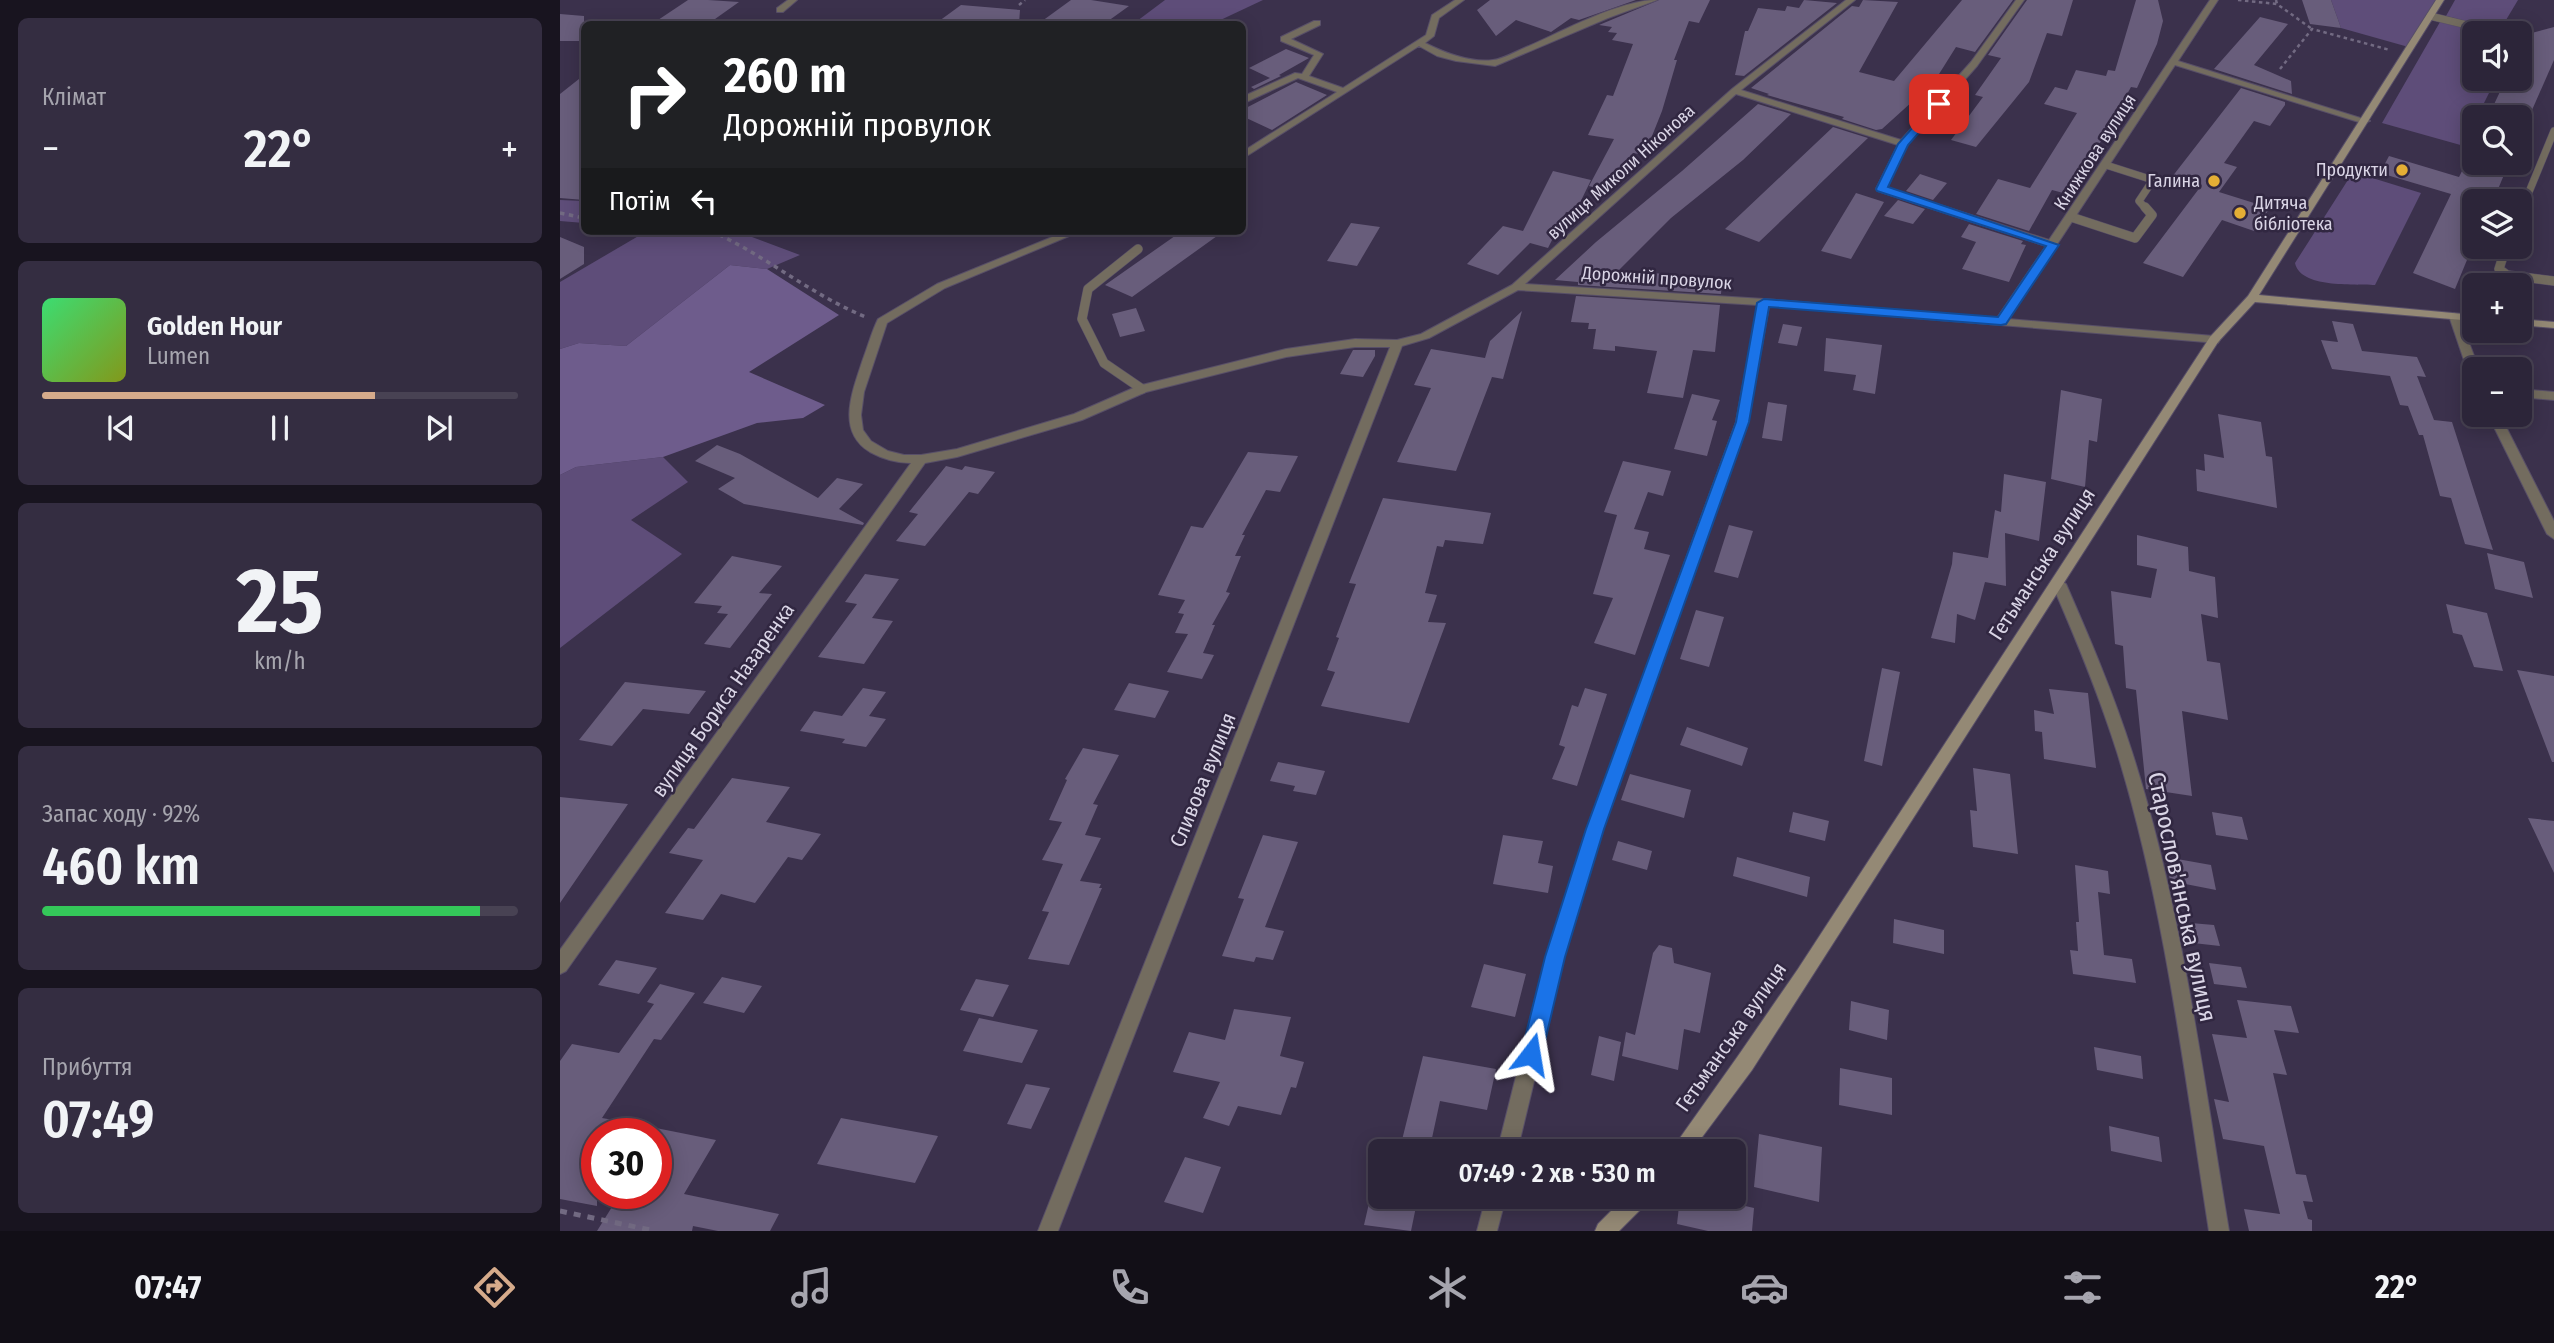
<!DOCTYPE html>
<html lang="uk">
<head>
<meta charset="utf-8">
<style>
  body { margin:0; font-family:"Fira Sans Condensed",sans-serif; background:#342d41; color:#f1f3f6; height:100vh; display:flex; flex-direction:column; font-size:26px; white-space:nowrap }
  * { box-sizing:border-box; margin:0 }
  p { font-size:23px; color:#a6a5ae }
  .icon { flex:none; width:38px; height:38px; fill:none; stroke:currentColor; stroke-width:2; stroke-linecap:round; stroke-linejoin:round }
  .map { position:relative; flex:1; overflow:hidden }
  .details { display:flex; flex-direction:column; gap:18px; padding:18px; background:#18141f; width:560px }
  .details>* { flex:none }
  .banner { position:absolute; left:21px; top:21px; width:665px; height:214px; border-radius:10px; box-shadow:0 4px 18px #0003,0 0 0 2px #484253; background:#202124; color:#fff; overflow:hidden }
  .tools { position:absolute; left:1902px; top:21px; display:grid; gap:14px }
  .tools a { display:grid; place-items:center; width:70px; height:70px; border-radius:10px; background:#2c2539; box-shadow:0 4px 18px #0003,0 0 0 2px #484253; font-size:35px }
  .speed { position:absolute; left:21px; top:1118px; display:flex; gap:14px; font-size:35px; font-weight:700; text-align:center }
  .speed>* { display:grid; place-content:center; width:91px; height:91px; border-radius:50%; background:#2c2539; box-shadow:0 4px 18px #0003,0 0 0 2px #484253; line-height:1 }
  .speed .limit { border:10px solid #d22; background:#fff; color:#111 }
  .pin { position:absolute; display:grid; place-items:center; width:60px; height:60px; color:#fff; margin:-30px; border-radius:14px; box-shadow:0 4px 10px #0006 }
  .me { position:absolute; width:77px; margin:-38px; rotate:14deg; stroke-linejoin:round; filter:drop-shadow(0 0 5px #0008) }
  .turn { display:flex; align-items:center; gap:24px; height:147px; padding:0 28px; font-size:32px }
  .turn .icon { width:91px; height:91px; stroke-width:2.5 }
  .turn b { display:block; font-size:49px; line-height:60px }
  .then { display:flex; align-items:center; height:66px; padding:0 28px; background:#0003; gap:14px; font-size:26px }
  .big { font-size:52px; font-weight:600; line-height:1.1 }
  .details .card { flex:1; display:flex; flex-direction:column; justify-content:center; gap:10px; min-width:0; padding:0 24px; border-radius:10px; background:#342d41 }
  .details .dial { align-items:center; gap:0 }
  .dial b { font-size:91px; line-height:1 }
  .song { display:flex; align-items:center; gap:21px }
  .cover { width:84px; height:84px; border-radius:10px; background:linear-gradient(135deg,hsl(140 70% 55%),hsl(70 70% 35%)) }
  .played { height:7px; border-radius:4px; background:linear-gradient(90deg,#d6ab8b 70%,#484253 70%) }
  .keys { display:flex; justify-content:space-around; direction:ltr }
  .heat { display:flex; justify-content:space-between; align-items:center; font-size:38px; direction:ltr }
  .charge { height:10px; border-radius:5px; background:linear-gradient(90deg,#34c759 92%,#484253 0) }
  .trip { position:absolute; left:808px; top:1139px; width:378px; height:70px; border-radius:10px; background:#2c2539; box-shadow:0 4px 18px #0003,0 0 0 2px #484253; font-weight:600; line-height:70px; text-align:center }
  .menu { display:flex; height:112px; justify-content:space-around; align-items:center; background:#120f17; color:#a6a5ae }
  .menu .icon { width:49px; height:49px }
  .menu .active { color:#d6ab8b }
  .menu b { font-size:32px; color:#f1f3f6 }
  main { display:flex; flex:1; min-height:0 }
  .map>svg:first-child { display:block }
  .green { fill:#5e4d79 }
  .forest { fill:#6e5c8c }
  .building { fill:#685d7b }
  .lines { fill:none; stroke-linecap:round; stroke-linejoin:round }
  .lane-far1-casing { stroke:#584f68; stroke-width:8 }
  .lane-casing { stroke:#584f68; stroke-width:10 }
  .street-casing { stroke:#584f68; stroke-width:2 }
  .secondary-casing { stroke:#584f68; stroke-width:2 }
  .path-far2 { stroke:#726a82; stroke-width:2.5; stroke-dasharray:3.5 3.5; stroke-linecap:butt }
  .path-far1 { stroke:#726a82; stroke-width:3.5; stroke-dasharray:4.5 4.5; stroke-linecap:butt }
  .path { stroke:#726a82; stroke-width:5; stroke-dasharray:7 7; stroke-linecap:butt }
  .lane-far1 { stroke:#736c5f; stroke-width:7 }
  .lane { stroke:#736c5f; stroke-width:9 }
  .street { fill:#736c5f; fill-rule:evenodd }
  .secondary { fill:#948975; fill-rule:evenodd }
  .route { fill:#1a73e8; stroke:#114b97; stroke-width:2 }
  .poi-dot { fill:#e4ae35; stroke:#312741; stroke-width:2.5 }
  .labels { text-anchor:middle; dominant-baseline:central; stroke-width:5; stroke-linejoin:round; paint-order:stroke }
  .far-street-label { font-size:18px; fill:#dad5e6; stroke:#312741 }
  .far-poi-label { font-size:18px; fill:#dad5e6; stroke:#312741; text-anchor:end }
  .street-label { font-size:21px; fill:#dad5e6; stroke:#312741 }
  .near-street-label { font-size:24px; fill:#dad5e6; stroke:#312741 }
</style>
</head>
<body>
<main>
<section class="details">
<div class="card"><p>Клімат</p>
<div class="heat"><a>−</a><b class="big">22°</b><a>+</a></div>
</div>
<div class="card">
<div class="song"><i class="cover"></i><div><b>Golden Hour</b><p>Lumen</p></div></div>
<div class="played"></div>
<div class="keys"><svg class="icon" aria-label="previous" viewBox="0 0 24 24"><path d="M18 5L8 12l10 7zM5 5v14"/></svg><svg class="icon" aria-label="pause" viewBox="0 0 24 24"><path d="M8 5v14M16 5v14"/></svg><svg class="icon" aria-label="next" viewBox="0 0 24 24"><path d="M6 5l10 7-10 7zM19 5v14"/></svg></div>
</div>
<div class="card dial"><b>25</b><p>km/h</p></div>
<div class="card"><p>Запас ходу · 92%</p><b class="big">460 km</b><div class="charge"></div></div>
<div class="card"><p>Прибуття</p><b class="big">07:49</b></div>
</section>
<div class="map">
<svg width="1994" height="1231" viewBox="0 0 1994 1231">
  <rect width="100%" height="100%" fill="#3b314c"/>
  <path class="green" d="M605 0H703L652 24H573Z
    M1771 0H1880L1852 48 1781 28Z
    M1895 0H1958L1940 30 1886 16Z
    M1880 22 1927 33H1914V79H1936L1917 117H1914V123L1904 146 1822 123Z
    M1793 172 1861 193 1815 285C1793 284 1740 288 1735 263Z
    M0 200 24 201V223L0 221Z
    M87 231H176L240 255 207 269 170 265 66 346 19 343 0 349V282Z
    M103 457 128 482 71 520 122 554 0 648V475L16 467Z"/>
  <path class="forest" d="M170 265 207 269 279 315 189 372 265 405 243 418 197 423 103 457 16 467 0 475V349L19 343 66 346Z"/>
  <path class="building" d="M128 0H148L179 2 148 24H92Z
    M511 0H531L569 6 544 24H478Z
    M930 0H1076L1019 20 1011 18 991 32 956 20 936 36 917 10Z
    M1099 0H1150L1139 23 1129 21 1114 60H1117L1102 111 1090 141 1086 140 1079 154 1073 153 1049 191 1029 186 1054 139 1028 135 1047 95 1053 96 1073 44 1052 40 1057 33 1048 32 1052 27 1039 25Z
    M1244 0 1277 3 1184 76 1175 75 1185 31H1188L1198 8 1225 11 1227 6 1239 8Z
    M1303 0 1338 2 1299 72 1334 81 1402 0H1453L1415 52 1396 47 1374 82 1322 129 1316 130 1282 119 1284 117 1207 95 1209 94 1191 88 1292 6 1299 7Z
    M1467 0H1513L1502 36 1487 33 1469 82 1416 147 1391 140 1423 97 1415 95 1441 58 1428 55Z
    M1576 0H1598L1603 21 1597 44 1577 88 1571 87 1511 195 1492 190 1469 231 1416 214 1438 179 1470 188 1517 113 1484 104 1495 87 1507 90 1516 70 1546 76 1548 70 1555 71Z
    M1742 0H1771L1781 28 1750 24Z
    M401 5 460 10 459 24H375Z
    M0 14 24 16V41H0Z
    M1700 17 1728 24 1694 65 1731 81 1732 94 1654 69Z
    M1994 27V60L1969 117H1928L1946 79H1960V49L1962 45 1971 41 1968 34Z
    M726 49 749 58 719 75 721 76 694 89 691 87 710 78 689 68Z
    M24 75V200L0 198V94Z
    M736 82 767 95 712 130 682 116V110Z
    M1681 88 1725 102V105L1710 126 1694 121 1664 163 1677 167 1659 192 1710 208 1694 231 1662 220 1623 277 1583 263 1641 186 1612 177Z
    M1198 104 1231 114 1183 160 1111 218 1059 270 1162 279 1161 294 1018 285V282L995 280 1036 242 1122 171Z
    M1273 127 1308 138 1199 242 1165 229Z
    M1829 156 1899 177 1906 163H1949L1933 201H1914V243L1895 289 1853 273 1891 194 1820 173Z
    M993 171 1031 180 1015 213 1006 212 988 248 970 243 938 275 907 264 943 226 963 231Z
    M1360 174 1387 183 1373 200 1346 191Z
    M1296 193 1324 202 1291 259 1261 251Z
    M1338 200 1365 209 1353 224 1324 216Z
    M791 223 820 227 797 266 767 261Z
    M1409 224 1463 241 1461 244 1466 245 1449 282 1402 269 1416 242 1401 237Z
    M622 231H664L572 297 545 285Z
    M0 237 24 247V264L0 279Z
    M1016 296 1160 305 1155 352 1133 350 1123 398 1087 393 1097 351 1055 346V351L1033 349 1036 329H1028L1029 323 1011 322Z
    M576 308 585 331 560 337 552 314Z
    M962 311 943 379 932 377 896 471 837 462 871 388 854 385 871 349 925 358 930 341Z
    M1772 321 1793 324 1802 351 1857 357 1866 377 1857 376 1874 420 1892 422 1933 550 1905 544 1891 498 1880 496 1863 435H1859L1848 406 1840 405 1830 376 1772 369 1761 340 1778 342Z
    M1223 324 1242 327 1237 346 1218 343Z
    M1266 338 1322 345 1315 394 1293 390 1296 375 1264 371Z
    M793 350H815V356L803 377 780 374Z
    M1501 390 1542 399 1537 442 1529 440 1525 487 1491 479Z
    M1132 394 1160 400 1152 420 1157 421 1147 456 1114 449Z
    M1208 402 1227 405 1222 441 1202 438Z
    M1658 414 1701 422 1706 456 1712 457 1717 508 1637 491 1636 469 1645 471 1644 454 1664 458Z
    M157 445 180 454 258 498 277 478 303 484 279 509 304 523 303 525 184 504 158 489 175 478 135 461Z
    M688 452 738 456 720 492 706 490 682 535H685L675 556H681L666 592 670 593 652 625H655L643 653 654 655 642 679 607 672 628 634 615 633 624 614 618 613 625 600 598 595 631 526 643 528Z
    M1063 461 1111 471 1103 496 1088 492 1074 529 1089 532 1084 549 1110 555 1075 655 1034 643 1053 598 1033 594 1057 515 1044 512Z
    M386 466 402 470 405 466 435 472 418 494 409 492 365 546 336 541 358 514 349 512Z
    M1444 474 1486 482 1479 541 1445 533 1446 586 1425 582 1415 620 1397 614 1395 643 1371 638 1392 564 1393 552 1428 558 1435 510 1441 512Z
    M823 498 931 513 923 544 885 540 883 547 877 546 865 593 877 595 868 622 886 623 849 723 761 706 775 672 767 670 779 638 776 637 796 584 789 583Z
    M1169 525 1193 531 1178 578 1154 572Z
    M1577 535 1628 547 1629 571 1655 577 1658 618 1641 614 1647 661 1660 663 1668 720 1622 711 1632 796 1586 789 1576 690 1566 688 1563 646 1555 644 1551 591 1591 598 1597 569 1577 565Z
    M1927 553 1964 562 1973 598 1935 589Z
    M172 556 222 566 199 593 212 594 170 648 144 644 168 614 157 613 162 606 134 603Z
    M305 574 339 579 312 618 333 621 304 664 258 657 297 604 285 602Z
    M1886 604 1927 613 1943 671 1914 667 1902 635 1893 633Z
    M1136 610 1164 617 1149 667 1120 659Z
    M1322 668 1340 672 1322 766 1304 761Z
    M1957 670 1994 676V762H1992Z
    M65 682 146 691 129 714 83 709 52 746 19 740Z
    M569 683 609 691 595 718 554 710Z
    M303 688 326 692 309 716 326 719 306 747 282 743 285 739 240 731 254 711 282 716Z
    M1025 688 1047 694 1017 786 992 779 1005 747 999 745 1012 705 1018 707Z
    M1489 689 1528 693 1536 768 1484 759 1482 732 1475 731 1474 710 1494 714Z
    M1127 727 1188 748 1182 766 1120 745Z
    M523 748 559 755 533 804 538 805 525 835 541 838 520 881 541 884 539 888H542L509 965 468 959 489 912 482 911 503 864 482 860 502 822 489 820 507 780 505 779Z
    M718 762 765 771 756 795 733 791 735 786 710 781Z
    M1413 768 1450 774 1458 854 1413 847 1410 810 1417 811Z
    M1070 774 1131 790 1124 818 1061 800Z
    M172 778 230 787 206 822 261 834 242 860 228 857 195 903 161 894 143 920 105 913 143 860 109 853 128 828 134 829Z
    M0 797 68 804 0 903Z
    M1233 812 1269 821 1265 841 1229 832Z
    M1652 812 1682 817 1688 840 1656 835Z
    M1968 818 1994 821V873Z
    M703 835 738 842 705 927 724 931 713 960 696 957 694 962 662 956 684 899 678 898Z
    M943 835 983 841 978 863 993 866 988 893 933 884Z
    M1058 841 1092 851 1087 870 1052 860Z
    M1177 857 1250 877 1247 897 1173 876Z
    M1606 857 1651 865 1656 890 1610 881Z
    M1515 865 1548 871 1550 894 1538 892 1544 955 1572 959 1576 983 1513 974 1510 950 1518 951 1516 922H1519Z
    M1334 919 1384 930V954L1333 943Z
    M1619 922 1654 925 1660 946 1624 942Z
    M1099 945 1112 948 1114 963 1151 973 1140 1033 1124 1029 1118 1070 1062 1056 1066 1032 1075 1035 1093 953Z
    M56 960 97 968 79 994 38 985Z
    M1649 963 1681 967 1687 988 1654 984Z
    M924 964 966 974 955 1017 911 1007Z
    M162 977 202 986 184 1013 143 1003Z
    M416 979 449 985 433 1017 400 1010Z
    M100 984 135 993 101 1040 94 1039 42 1118 76 1124 75 1134H37V1206L0 1199V1061L12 1044 59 1053 94 1004 87 1002Z
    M1677 1000 1731 1006 1739 1033 1714 1030 1727 1075 1713 1073 1736 1174 1746 1175 1753 1202 1743 1201 1748 1219 1752 1220V1231H1689L1684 1209 1720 1214 1704 1146 1663 1139 1654 1099 1669 1102 1652 1034 1687 1038Z
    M1291 1001 1329 1010 1327 1040 1289 1030Z
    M674 1009 731 1017 720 1056 744 1062 736 1088 731 1087 721 1115 678 1106 669 1126 643 1118 660 1082 613 1072 629 1032 665 1040Z
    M419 1018 478 1030 462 1063 403 1051Z
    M1039 1036 1061 1042 1054 1081 1031 1075Z
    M1534 1047 1581 1056 1583 1079 1537 1070Z
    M863 1056 936 1069 927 1110 880 1101 869 1152H839Z
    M1280 1068 1332 1078V1115L1279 1105Z
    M466 1084 490 1088 471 1129 447 1124Z
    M281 1118 378 1136 355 1183 257 1164Z
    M1549 1126 1599 1137 1602 1162 1551 1151Z
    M96 1128 156 1140 124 1194 219 1214 210 1231H158L133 1226 132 1231H37L60 1194H96Z
    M1199 1134 1262 1147 1259 1202 1194 1187Z
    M625 1157 661 1167 643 1213 604 1202Z
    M828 1197H858L851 1231 804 1225 810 1199 827 1201Z
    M1120 1197H1146L1194 1208 1192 1231H1148L1117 1224Z"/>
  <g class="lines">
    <g class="lane-far1-casing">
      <path id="lane-far1" d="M1870 16 1940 33
        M1960 38 1965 39
        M1546 165 1593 180 1579 201 1586 209
        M1962 209 1994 131"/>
    </g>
    <g class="lane-casing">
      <path id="lane" d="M1960 213 1962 207
        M1511 217 1575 238 1592 215 1585 207
        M1946 247 1939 269 1947 275 1994 281
        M578 249 528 289 522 319 544 363 582 389"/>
    </g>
    <g class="street-casing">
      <path id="street" d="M228 0H237L223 12H217V8Z
        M895 0H904L879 18 874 36 865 43C885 53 910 63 933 60 944 59 958 50 969 46 1003 31 1060 0 1097 0L1048 18 935 66 896 61 877 56 859 46 682 159V152L777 92 738 78 682 104V97L735 73 742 74 754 55 721 41V37L754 21H760V25L731 39 763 54 749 76 783 88 866 35 872 15Z
        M1286 0H1295L1181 90 1341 140 1411 62 1456 0H1464L1417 66 1347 145 1327 188 1489 240 1650 0H1658L1618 61 1810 121 1802 123 1615 65 1448 319 1654 336 1660 340 1658 343 1209 306 1188 422 1043 829 1004 957 957 1152H937L986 957 1027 829 1176 422 1198 305 958 290 869 338 842 346 498 1231H478L830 347H795L726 357 586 392 522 420 397 457 365 463 6 971 0 974V950L351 463C337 463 323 459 310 452 275 431 293 390 303 359 308 346 312 331 318 319L377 284 507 231H521L385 288 327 323 304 392 301 415 303 430 311 441 328 451 344 455H361L397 449 514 414 578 386 726 349 795 339 837 340 861 334 952 285 1172 89ZM1176 94 1338 145 1316 189 1318 191 1486 246 1437 318 1204 299 965 284Z
        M1894 313 1899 316 1919 369H1914V376L1908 372 1889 316Z
        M1960 389 1994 392V400L1960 397Z
        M1928 415H1940L1994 521V539L1987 534Z
        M1499 579 1506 584C1530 639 1554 695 1572 752 1622 907 1642 1071 1669 1231H1649C1624 1071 1605 908 1557 752 1539 695 1516 639 1492 584Z
        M926 1197H946L937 1231H917Z"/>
    </g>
    <g class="secondary-casing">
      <path id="secondary" d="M1876 0H1884L1699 295 1914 315V321L1695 302 1658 342 1192 1070 1131 1152H1110L1178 1056 1238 969 1650 337 1688 296Z
        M1960 319 1994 322V328L1960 325Z
        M1065 1197H1089L1086 1204 1059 1231H1035L1038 1224Z"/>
    </g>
    <path class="path-far2" d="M1678 0 1717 4
      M1716 0 1717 4 1752 29
      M459 5 465 0
      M1720 69 1752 29 1830 50"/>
    <path class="path-far1" d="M0 213 24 218
      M151 231C205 255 251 295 306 317"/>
    <path class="path" d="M0 1211 95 1231"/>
    <use href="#lane-far1" class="lane-far1"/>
    <use href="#lane" class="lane"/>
    <use href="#street" class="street"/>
    <use href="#secondary" class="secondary"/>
  </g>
  <path class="route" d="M1375 102 1384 104 1348 145 1328 187 1499 245 1446 324 1441 325 1209 307 1189 422 1044 829 1005 957 982 1054 978 1062 971 1065 964 1062 961 1054 985 957 1026 829 1176 422 1197 303 1204 299 1438 317 1486 246 1317 191 1316 189 1338 144Z"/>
  <g class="poi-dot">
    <circle cx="1842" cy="170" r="7"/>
    <circle cx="1654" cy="181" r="7"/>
    <circle cx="1680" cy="213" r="7"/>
  </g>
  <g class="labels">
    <g class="far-street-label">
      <text transform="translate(1535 152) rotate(-57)">Книжкова вулиця</text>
      <text transform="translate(1061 172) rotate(-42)">вулиця Миколи Ніконова</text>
      <text transform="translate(1097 278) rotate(4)">Дорожній провулок</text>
    </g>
    <g class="far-poi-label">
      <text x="1828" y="170">Продукти</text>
      <text x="1640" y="181">Галина</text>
      <text x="1694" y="203" text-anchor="start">Дитяча<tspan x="1694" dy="21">бібліотека</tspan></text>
    </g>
    <g class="street-label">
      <text transform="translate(1482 564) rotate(-57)">Гетьманська вулиця</text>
      <text transform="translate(163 700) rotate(-55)">вулиця Бориса Назаренка</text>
      <text transform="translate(643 780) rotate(-68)">Сливова вулиця</text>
      <text transform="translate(1171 1037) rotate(-55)">Гетьманська вулиця</text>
    </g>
    <g class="near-street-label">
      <text transform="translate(1622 897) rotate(78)">Старослов'янська вулиця</text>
    </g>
  </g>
</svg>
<div class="tools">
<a><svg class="icon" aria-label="sound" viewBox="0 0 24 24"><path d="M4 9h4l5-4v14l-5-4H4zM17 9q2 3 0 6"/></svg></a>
<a><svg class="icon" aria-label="search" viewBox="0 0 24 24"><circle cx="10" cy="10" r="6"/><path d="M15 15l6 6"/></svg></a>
<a><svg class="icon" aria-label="layers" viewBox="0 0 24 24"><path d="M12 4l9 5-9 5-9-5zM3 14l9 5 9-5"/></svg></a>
<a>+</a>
<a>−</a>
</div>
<div class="speed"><div class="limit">30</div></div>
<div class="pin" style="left:1379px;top:104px;background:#d93025"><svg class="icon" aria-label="arrive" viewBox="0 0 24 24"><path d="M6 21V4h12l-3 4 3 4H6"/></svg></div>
<svg class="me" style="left:971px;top:1054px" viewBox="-20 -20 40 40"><path d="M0-17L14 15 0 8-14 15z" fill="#1a73e8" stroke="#fff" stroke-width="4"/></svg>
<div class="trip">07:49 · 2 хв · 530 m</div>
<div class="banner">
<div class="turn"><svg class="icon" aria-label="right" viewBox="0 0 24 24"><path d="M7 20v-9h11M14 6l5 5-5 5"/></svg><div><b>260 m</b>Дорожній провулок</div></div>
<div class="then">Потім<svg class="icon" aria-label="left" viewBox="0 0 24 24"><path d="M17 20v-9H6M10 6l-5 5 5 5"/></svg></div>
</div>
</div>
</main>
<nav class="menu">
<b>07:47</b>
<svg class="icon active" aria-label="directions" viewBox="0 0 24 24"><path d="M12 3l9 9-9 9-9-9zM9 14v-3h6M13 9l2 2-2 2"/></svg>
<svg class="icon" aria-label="music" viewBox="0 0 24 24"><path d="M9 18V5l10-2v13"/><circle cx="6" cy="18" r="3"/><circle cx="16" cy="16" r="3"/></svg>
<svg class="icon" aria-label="phone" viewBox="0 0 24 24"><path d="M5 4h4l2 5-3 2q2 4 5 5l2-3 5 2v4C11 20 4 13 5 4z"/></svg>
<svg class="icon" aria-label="climate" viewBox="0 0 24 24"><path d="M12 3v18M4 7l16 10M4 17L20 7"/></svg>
<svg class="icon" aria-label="car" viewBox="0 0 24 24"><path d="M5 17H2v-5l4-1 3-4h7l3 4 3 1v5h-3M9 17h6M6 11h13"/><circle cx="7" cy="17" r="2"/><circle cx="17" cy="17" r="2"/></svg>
<svg class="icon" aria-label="filters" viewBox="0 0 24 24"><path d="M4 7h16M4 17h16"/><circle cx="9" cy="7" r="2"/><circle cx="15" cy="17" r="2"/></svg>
<b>22°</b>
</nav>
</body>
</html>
